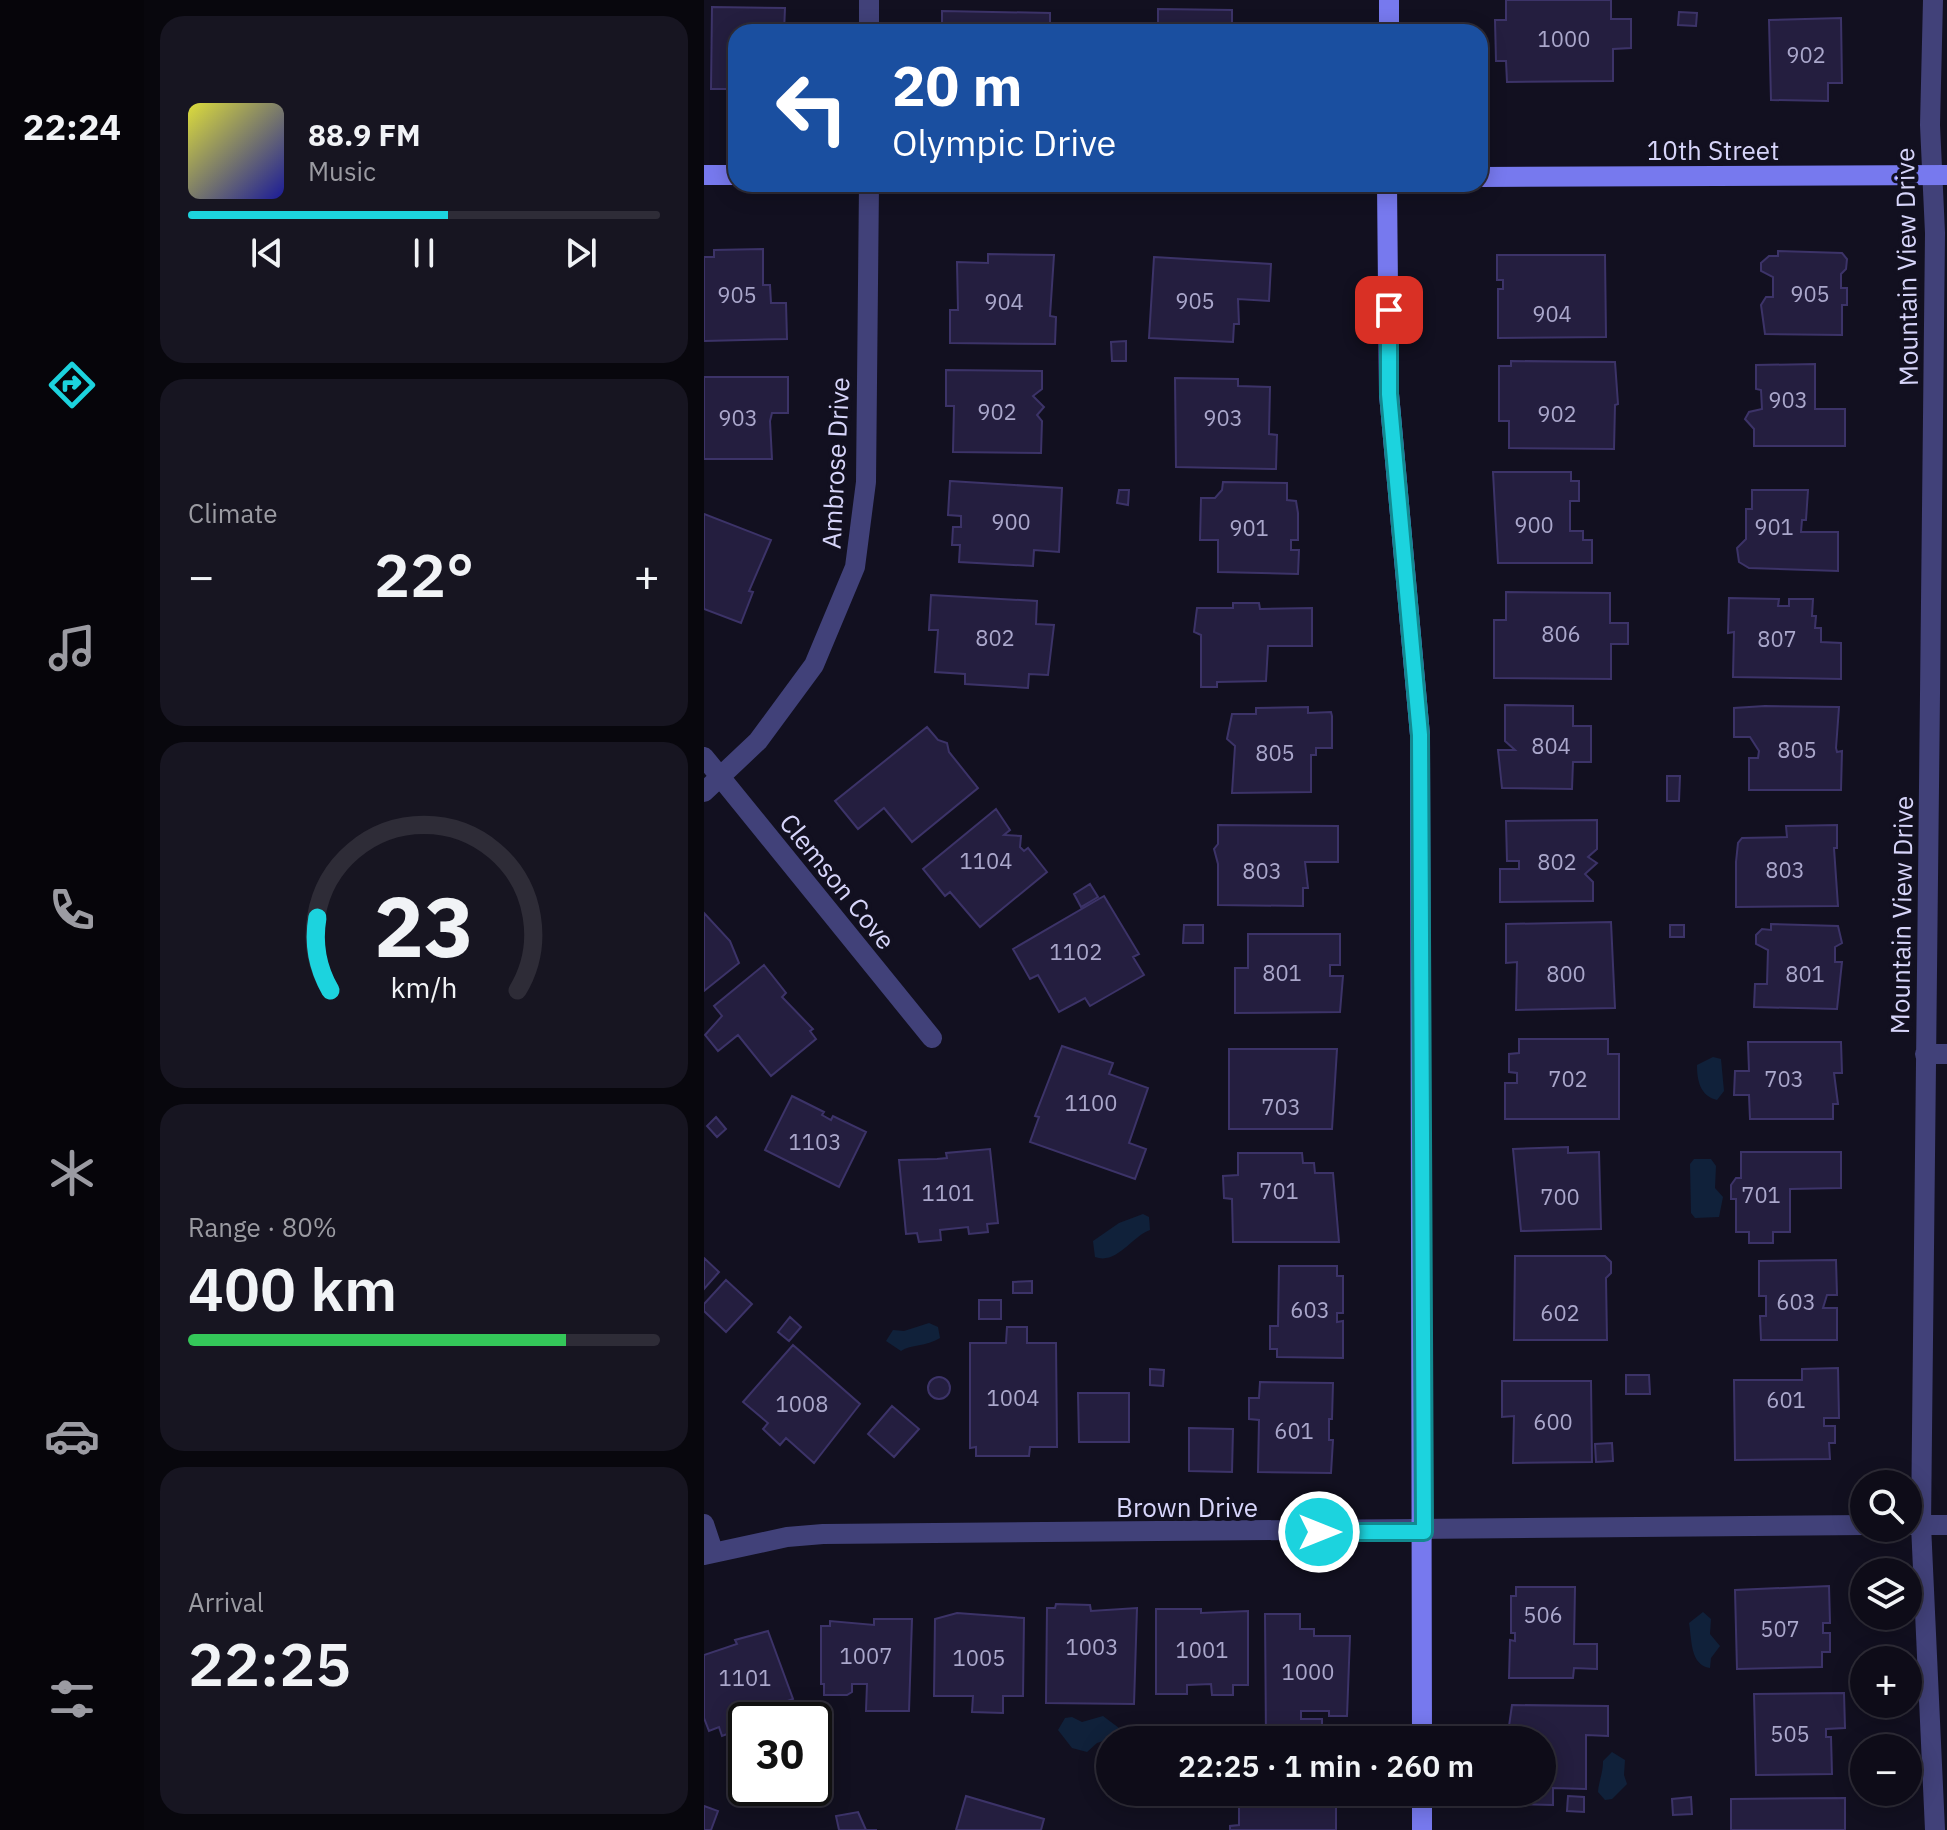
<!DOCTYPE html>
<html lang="en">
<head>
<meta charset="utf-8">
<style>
  body { margin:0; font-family:"IBM Plex Sans",sans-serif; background:#171521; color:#f1f3f6; height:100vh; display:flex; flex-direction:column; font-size:30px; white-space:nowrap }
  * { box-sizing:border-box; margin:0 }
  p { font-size:26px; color:#9b9ba2 }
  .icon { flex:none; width:44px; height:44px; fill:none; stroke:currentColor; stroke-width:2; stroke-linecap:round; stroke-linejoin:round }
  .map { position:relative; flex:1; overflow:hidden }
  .sheet { display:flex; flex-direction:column; gap:16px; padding:16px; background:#08070d; width:560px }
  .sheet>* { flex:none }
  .hud { position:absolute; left:24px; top:24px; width:760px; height:168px; border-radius:24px; box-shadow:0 4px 20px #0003,0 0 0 2px #2e2c37; background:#1a4fa0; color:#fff; overflow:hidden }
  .controls { position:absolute; left:1146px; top:1470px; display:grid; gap:16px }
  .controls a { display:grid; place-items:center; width:72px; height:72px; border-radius:50%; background:#0e0c18; box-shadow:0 4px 20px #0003,0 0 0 2px #2e2c37; font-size:40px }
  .speed { position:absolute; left:24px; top:1702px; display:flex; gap:16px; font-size:40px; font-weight:700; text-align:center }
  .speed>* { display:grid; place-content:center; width:104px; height:104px; border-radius:50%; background:#0e0c18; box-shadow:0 4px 20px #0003,0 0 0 2px #2e2c37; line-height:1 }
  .speed .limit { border:4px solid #111; border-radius:12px; background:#fff; color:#111 }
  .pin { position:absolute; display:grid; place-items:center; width:68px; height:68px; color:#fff; margin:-34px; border-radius:16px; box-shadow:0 4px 12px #0006 }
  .me { position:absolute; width:88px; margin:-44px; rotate:90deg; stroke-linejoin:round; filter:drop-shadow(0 0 6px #0008) }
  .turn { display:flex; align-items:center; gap:28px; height:168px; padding:0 32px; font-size:36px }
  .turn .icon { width:104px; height:104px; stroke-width:2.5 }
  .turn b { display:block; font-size:56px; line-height:68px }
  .big { font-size:60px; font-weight:600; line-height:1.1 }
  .sheet .card { flex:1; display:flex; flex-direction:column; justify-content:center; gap:12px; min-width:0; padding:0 28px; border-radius:24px; background:#171521 }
  .sheet .dial { align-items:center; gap:0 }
  .dial svg { height:208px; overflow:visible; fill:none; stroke:#2e2c37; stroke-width:7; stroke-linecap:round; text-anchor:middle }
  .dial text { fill:#f1f3f6; stroke:none }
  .song { display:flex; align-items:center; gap:24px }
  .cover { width:96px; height:96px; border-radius:12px; background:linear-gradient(135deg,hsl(60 70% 55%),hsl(240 70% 35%)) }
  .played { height:8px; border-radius:4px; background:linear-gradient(90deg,#1cd3de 55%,#2e2c37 55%) }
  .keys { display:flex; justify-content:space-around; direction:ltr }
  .heat { display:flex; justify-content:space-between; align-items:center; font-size:44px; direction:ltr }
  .charge { height:12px; border-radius:6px; background:linear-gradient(90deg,#34c759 80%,#2e2c37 0) }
  .trip { position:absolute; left:392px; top:1726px; width:460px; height:80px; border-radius:40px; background:#0e0c18; box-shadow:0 4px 20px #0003,0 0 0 2px #2e2c37; font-weight:600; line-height:80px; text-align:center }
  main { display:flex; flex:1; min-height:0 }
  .tab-bar { display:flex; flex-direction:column; width:144px; justify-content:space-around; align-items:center; background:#06050a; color:#9b9ba2 }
  .tab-bar .icon { width:56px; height:56px }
  .tab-bar .selected { color:#1cd3de }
  .tab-bar b { font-size:36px; color:#f1f3f6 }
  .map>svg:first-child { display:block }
  .water { fill:#10213a }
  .building { fill:#241e3f; stroke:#3c3368; stroke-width:2 }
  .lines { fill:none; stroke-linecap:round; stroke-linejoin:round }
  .street { stroke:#414179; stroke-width:20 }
  .secondary { stroke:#7779ee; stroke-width:20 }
  .route-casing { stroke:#128990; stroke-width:20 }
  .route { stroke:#1cd3de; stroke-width:14 }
  .labels { text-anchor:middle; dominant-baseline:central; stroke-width:8; stroke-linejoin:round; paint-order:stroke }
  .number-label { font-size:22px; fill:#aaa7cb }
  .street-label { font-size:26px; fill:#d7d5fa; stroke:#121020 }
</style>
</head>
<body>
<main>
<nav class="tab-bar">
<b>22:24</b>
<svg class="icon selected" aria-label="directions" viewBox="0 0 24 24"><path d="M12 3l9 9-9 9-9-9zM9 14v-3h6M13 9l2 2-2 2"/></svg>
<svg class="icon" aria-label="music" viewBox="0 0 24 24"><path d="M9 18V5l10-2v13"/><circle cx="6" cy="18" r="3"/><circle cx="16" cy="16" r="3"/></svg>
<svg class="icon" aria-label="phone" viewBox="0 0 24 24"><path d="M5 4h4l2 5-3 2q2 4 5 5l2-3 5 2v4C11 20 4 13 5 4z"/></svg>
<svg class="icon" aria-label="climate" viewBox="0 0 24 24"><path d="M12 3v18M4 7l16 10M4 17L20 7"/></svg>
<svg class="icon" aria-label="car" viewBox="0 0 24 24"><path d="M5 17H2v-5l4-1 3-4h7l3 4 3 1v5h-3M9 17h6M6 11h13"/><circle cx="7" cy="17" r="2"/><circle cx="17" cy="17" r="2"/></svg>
<svg class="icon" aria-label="filters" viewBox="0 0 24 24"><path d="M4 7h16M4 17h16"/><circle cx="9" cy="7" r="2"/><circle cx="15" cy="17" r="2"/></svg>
</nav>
<section class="sheet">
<div class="card">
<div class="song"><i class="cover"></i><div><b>88.9 FM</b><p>Music</p></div></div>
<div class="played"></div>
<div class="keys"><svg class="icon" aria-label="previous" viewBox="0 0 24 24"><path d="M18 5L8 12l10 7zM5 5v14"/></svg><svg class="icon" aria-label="pause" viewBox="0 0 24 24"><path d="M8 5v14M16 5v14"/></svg><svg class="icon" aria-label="next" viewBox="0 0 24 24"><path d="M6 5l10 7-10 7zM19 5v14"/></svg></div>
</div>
<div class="card"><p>Climate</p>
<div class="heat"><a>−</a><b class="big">22°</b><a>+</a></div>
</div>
<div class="card dial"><svg viewBox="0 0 100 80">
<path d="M14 69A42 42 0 1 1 86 69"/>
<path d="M14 69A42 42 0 0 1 9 41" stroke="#1cd3de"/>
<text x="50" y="56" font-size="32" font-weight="700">23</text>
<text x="50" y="72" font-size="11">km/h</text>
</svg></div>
<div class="card"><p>Range · 80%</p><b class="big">400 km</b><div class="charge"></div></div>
<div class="card"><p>Arrival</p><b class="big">22:25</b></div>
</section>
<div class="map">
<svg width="1243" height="1830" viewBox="0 0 1243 1830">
  <rect width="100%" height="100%" fill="#121020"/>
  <path class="water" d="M1009 1057 1017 1059 1020 1091 1013 1100C996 1096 993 1080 993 1065Z
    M990 1159H1007L1012 1166 1011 1188 1019 1197 1015 1217 991 1218 987 1213 986 1164Z
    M439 1214 445 1217 446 1230C428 1236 413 1265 391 1257L389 1241 415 1223Z
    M225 1323 234 1327 236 1338C222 1347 207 1344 197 1351L182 1341 189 1330 200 1331Z
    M999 1612 1007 1619 1006 1634 1016 1646 1007 1658 1006 1668C986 1665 988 1640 985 1623Z
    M399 1716 415 1728 414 1736 393 1743 383 1752 368 1748 354 1730 361 1718 368 1717 378 1722Z
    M908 1752 921 1760 920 1775 923 1784 908 1799 901 1800 894 1792C895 1780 899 1774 899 1761Z"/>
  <path class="building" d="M802 0H907V19H927V48L909 49V81L803 82 802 61H792L791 20H802Z
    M8 7 81 8 80 32H32V89H7Z
    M454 9 528 10V32H454Z
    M238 11 346 13V32H238Z
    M975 12 993 13 992 26 974 25Z
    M1137 18 1138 83H1124V101L1067 100 1065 20Z
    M59 249V285H66L67 303H82L83 339 0 341V257H10V250Z
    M1074 251 1138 253 1143 259 1142 269 1137 274V288H1143V305H1138V335L1061 334 1057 305 1062 297H1069V277L1057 271V263L1065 256H1074Z
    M284 254 350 255 346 316 352 317 351 344 246 343V310H254L253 262 284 263Z
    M793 255H901L902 337 794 338V289H799V280H793Z
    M450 257 567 264 565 301 534 299 535 324H530L529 342 445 338Z
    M422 341V361H408L407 342Z
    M807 361 911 362 914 404 911 405 910 449 805 448V421H795V366H807Z
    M1111 364V409H1141V446H1050V429L1041 419 1045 412 1058 409 1057 390 1052 389V365Z
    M242 370 338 371V389L329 396 340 407 333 415 338 421 337 453 249 452 250 406H242Z
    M0 377H84V413H68L66 421 68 459H0Z
    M471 378 534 379V386L566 387 565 434 573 435 572 469 472 467Z
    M789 472H867V481H875V501H866V531H879V540H888V563H794Z
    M246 481 358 488 355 552 330 550 329 566 255 562 256 545H248L249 527H257V516L244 515Z
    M519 482 583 483V500L592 501 594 513V540H587V550H595L594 574 514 572V540H496L497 498H511L518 490Z
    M415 490H425L424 505 413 503Z
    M1048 490H1104L1102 520H1098L1097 532H1134V571L1045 568 1035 562 1033 548 1042 539V509H1048Z
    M0 514 67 540 45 591 49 592 37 623 0 609Z
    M802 592 906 593V623H924V644H907V679L790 678V620H802Z
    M227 595 333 601 332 624 350 625 344 675 325 674 324 688 261 684V674L231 672 234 630H225Z
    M1025 598 1075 599 1074 606H1085V599H1109L1108 616H1112L1111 628H1117V642L1137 643V679L1029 677 1030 632 1024 633Z
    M529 603H555L556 609 608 608V646H564L562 681 513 682V687H497V635L490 632 493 608H529Z
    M801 705 869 706V726H887V762H869L868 789 798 788 794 750H811L801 741Z
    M1061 706 1135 707 1132 748 1133 752 1138 751 1137 790H1045V758H1054L1055 751 1046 737H1030V708Z
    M604 707V713L627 712 628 716V748H612V755H607V792L528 793 531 746 523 739 528 714H552V708Z
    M223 727 234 740 243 743 245 752 274 788 208 842 180 808 154 829 131 801Z
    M963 776H976L975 801H963Z
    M292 809 306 830 300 835 317 836 316 847 320 851 324 848 343 872 276 927 246 892 241 896 219 869Z
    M893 820V849L884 857 893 863 881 874 889 882V901L796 902V869H815V861H803L802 821Z
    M514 825 634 826V862H601L604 888H599V906L514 905V864L510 849 514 844Z
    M1133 825V848H1130L1134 906 1032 907V862L1034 843 1038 838 1083 837 1082 826Z
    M386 884 394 897 377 907 370 894Z
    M400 896 435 954 429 957 440 975 386 1006 381 998 355 1012 334 975 326 979 309 949Z
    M0 913 26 941 35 963 0 991Z
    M907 922 911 1008 812 1010 813 962 802 963V924Z
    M1067 924 1134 926 1138 943 1131 947V962H1138L1133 1009 1050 1007 1051 984H1063L1064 950 1052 944V935L1058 929 1067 930Z
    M480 925H499V943H479Z
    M966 925H980V937H966Z
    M544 934H636V965H626V976H639L636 1012 531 1013V968H544Z
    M60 965 82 993 78 997 109 1029 106 1031 112 1039 67 1076 34 1035 14 1051 1 1035 18 1016 10 1006Z
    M815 1039H904V1054H915V1119H801V1083H813V1073L805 1072V1054L815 1053Z
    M1044 1042H1137L1138 1073H1130L1134 1104H1129V1119H1046L1045 1095H1030L1031 1071H1045Z
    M358 1046 409 1063 405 1074 444 1088 425 1143 442 1149 431 1179 326 1142 335 1117 331 1116Z
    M525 1049H633L628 1129H525Z
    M88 1096 120 1112 118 1115 127 1120 129 1116 162 1132 135 1187 61 1150Z
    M12 1117 22 1129 13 1137 3 1126Z
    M864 1147V1153L895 1152 897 1229 817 1231 809 1149Z
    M286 1149 294 1223 283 1224 284 1232 265 1234 264 1227 236 1230 237 1240 215 1242 213 1233 202 1234 195 1160 233 1159 243 1158 242 1153Z
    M1037 1152H1137V1188L1086 1189V1232H1069V1243H1045V1232H1032V1199H1027V1185L1032 1178H1037Z
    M534 1153H598L599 1163H610L611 1173H629L635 1242H529L528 1199 520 1198 519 1176 534 1175Z
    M811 1256H901L907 1262V1273L902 1278 903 1340H810Z
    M0 1258 15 1272 0 1289Z
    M1132 1260 1133 1295H1123L1119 1308H1133V1340H1057L1056 1316H1062V1296H1055V1261Z
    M575 1266H633V1276H639V1313H633V1322L639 1321V1358L573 1357V1349H566V1326H574Z
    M22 1280 48 1304 22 1332 0 1311V1304Z
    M328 1281V1293H309V1282Z
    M275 1300H297V1319H275Z
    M86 1317 97 1327 85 1341 74 1332Z
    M303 1327H323V1343H352L353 1447H326L325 1456H272V1447L266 1448V1343H302Z
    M89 1345 156 1404 110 1463 82 1438 76 1445 59 1429 64 1423 39 1402Z
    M1134 1368 1135 1418H1120V1426H1131V1443H1125L1126 1459 1031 1460 1030 1380H1098V1369Z
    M446 1369 460 1370 459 1386 446 1385Z
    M922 1375H945L946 1394H922Z
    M224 1388a11 11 0 1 1 22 0a11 11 0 1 1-22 0Z
    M798 1381H887L888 1462 809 1463 810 1416 798 1417Z
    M556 1382 629 1383 628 1419H625V1440H629L627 1473 554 1472 555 1420 545 1419V1398H555Z
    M374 1393H425V1442H375Z
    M188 1406 215 1429 190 1457 164 1434Z
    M485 1428 529 1429 528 1472 485 1471Z
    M908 1443 909 1461 892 1462 891 1444Z
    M1125 1586 1126 1623H1119V1633H1126V1652H1118V1667L1033 1669 1031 1590Z
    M812 1587H871L870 1644H893V1669L870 1668 869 1678H805L806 1640 811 1641V1633H807V1596H812Z
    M352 1604 386 1605 387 1611 433 1608 430 1704 342 1703 343 1608H351Z
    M452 1609H497V1613L544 1611V1685H529V1695H508L507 1684 483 1685V1694H452Z
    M253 1613 320 1618 319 1696H299V1713L268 1712 269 1696H230L231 1619Z
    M561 1614H596V1629H610V1636H646L643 1716H625V1711H597V1719H618V1740H562Z
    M170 1619H208L205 1711H162L163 1684H148V1692L143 1695H120V1684H117V1626H126V1621L170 1625Z
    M64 1631 89 1699 81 1702 82 1707 34 1721 37 1729 18 1736 15 1727 5 1731 0 1718V1655L33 1644 31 1640Z
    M1140 1693 1141 1728 1122 1729V1737H1127L1128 1774 1052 1775 1050 1694Z
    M808 1705 904 1706V1736L882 1735V1789L849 1788V1805L811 1804V1792H838V1740H803Z
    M535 1794 632 1795V1830H526V1826L535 1825Z
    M262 1796 340 1819 337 1830H252Z
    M864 1796 880 1797V1812L863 1811Z
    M987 1797 988 1814 969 1815 968 1799Z
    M1141 1798V1830H1027V1799Z
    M0 1806 14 1811 7 1830H0Z
    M154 1812 162 1830H173H135L132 1816Z"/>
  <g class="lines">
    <path class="street" d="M165 0V32
      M1229 0 1226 125 1231 233 1217 1525 1231 1830
      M0 757 228 1038
      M0 792 54 741 110 665 151 567 162 482 165 184
      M1221 1054H1243
      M0 1524 9 1551
      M1204 1525H1243
      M0 1555 83 1537 119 1534 1160 1525"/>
    <path class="secondary" d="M685 32V0
      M0 175H32
      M776 177 1243 175
      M683 184 685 394 716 735 718 1740
      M718 1830V1792"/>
  </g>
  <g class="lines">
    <g class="route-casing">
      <path id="route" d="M615 1532H720L716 735 685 394V310"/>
    </g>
    <use href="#route" class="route"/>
  </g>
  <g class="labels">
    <g class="number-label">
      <text x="860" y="38">1000</text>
      <text x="1102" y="54">902</text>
      <text x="1106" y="293">905</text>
      <text x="33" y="294">905</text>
      <text x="491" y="300">905</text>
      <text x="300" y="301">904</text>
      <text x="848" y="313">904</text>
      <text x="1084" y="399">903</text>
      <text x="293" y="411">902</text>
      <text x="853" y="413">902</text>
      <text x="34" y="417">903</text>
      <text x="519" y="417">903</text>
      <text x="307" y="521">900</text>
      <text x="830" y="524">900</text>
      <text x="1070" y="526">901</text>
      <text x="545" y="527">901</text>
      <text x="857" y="633">806</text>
      <text x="291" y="637">802</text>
      <text x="1073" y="638">807</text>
      <text x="847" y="745">804</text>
      <text x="1093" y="749">805</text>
      <text x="571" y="752">805</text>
      <text x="282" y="860">1104</text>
      <text x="853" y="861">802</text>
      <text x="1081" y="869">803</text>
      <text x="558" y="870">803</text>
      <text x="372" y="951">1102</text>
      <text x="578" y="972">801</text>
      <text x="862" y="973">800</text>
      <text x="1101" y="973">801</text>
      <text x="864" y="1078">702</text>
      <text x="1080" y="1078">703</text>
      <text x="387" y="1102">1100</text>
      <text x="577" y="1106">703</text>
      <text x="111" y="1141">1103</text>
      <text x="575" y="1190">701</text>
      <text x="244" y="1192">1101</text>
      <text x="1057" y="1194">701</text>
      <text x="856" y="1196">700</text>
      <text x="1092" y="1301">603</text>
      <text x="606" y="1309">603</text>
      <text x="856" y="1312">602</text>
      <text x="309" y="1397">1004</text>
      <text x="1082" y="1399">601</text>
      <text x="98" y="1403">1008</text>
      <text x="849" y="1421">600</text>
      <text x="590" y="1430">601</text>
      <text x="839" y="1614">506</text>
      <text x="1076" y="1628">507</text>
      <text x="388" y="1646">1003</text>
      <text x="498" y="1649">1001</text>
      <text x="162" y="1655">1007</text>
      <text x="275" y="1657">1005</text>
      <text x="604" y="1671">1000</text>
      <text x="41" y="1677">1101</text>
      <text x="1086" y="1733">505</text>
    </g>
    <g class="street-label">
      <text x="1009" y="150">10th Street</text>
      <text transform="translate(1202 267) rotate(-91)">Mountain View Drive</text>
      <text transform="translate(131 463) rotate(-87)">Ambrose Drive</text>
      <text transform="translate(134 881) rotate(51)">Clemson Cove</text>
      <text transform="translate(1197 915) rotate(-89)">Mountain View Drive</text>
      <text x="483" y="1507">Brown Drive</text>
    </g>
  </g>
</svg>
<div class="controls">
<a><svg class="icon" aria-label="search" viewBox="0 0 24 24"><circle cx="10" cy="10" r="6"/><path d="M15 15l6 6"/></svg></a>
<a><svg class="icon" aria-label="layers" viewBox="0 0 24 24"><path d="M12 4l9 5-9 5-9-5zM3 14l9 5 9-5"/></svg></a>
<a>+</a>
<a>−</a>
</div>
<div class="speed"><div class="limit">30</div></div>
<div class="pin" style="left:685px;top:310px;background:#d93025"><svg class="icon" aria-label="arrive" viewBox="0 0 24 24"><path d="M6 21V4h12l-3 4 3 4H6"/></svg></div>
<svg class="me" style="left:615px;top:1532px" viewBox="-20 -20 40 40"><circle r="17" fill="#1cd3de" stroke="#fff" stroke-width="3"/><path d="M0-11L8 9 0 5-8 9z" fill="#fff"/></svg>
<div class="trip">22:25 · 1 min · 260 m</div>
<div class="hud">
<div class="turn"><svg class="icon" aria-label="left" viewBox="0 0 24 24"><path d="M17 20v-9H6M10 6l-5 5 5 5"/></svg><div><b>20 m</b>Olympic Drive</div></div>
</div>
</div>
</main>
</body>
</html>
